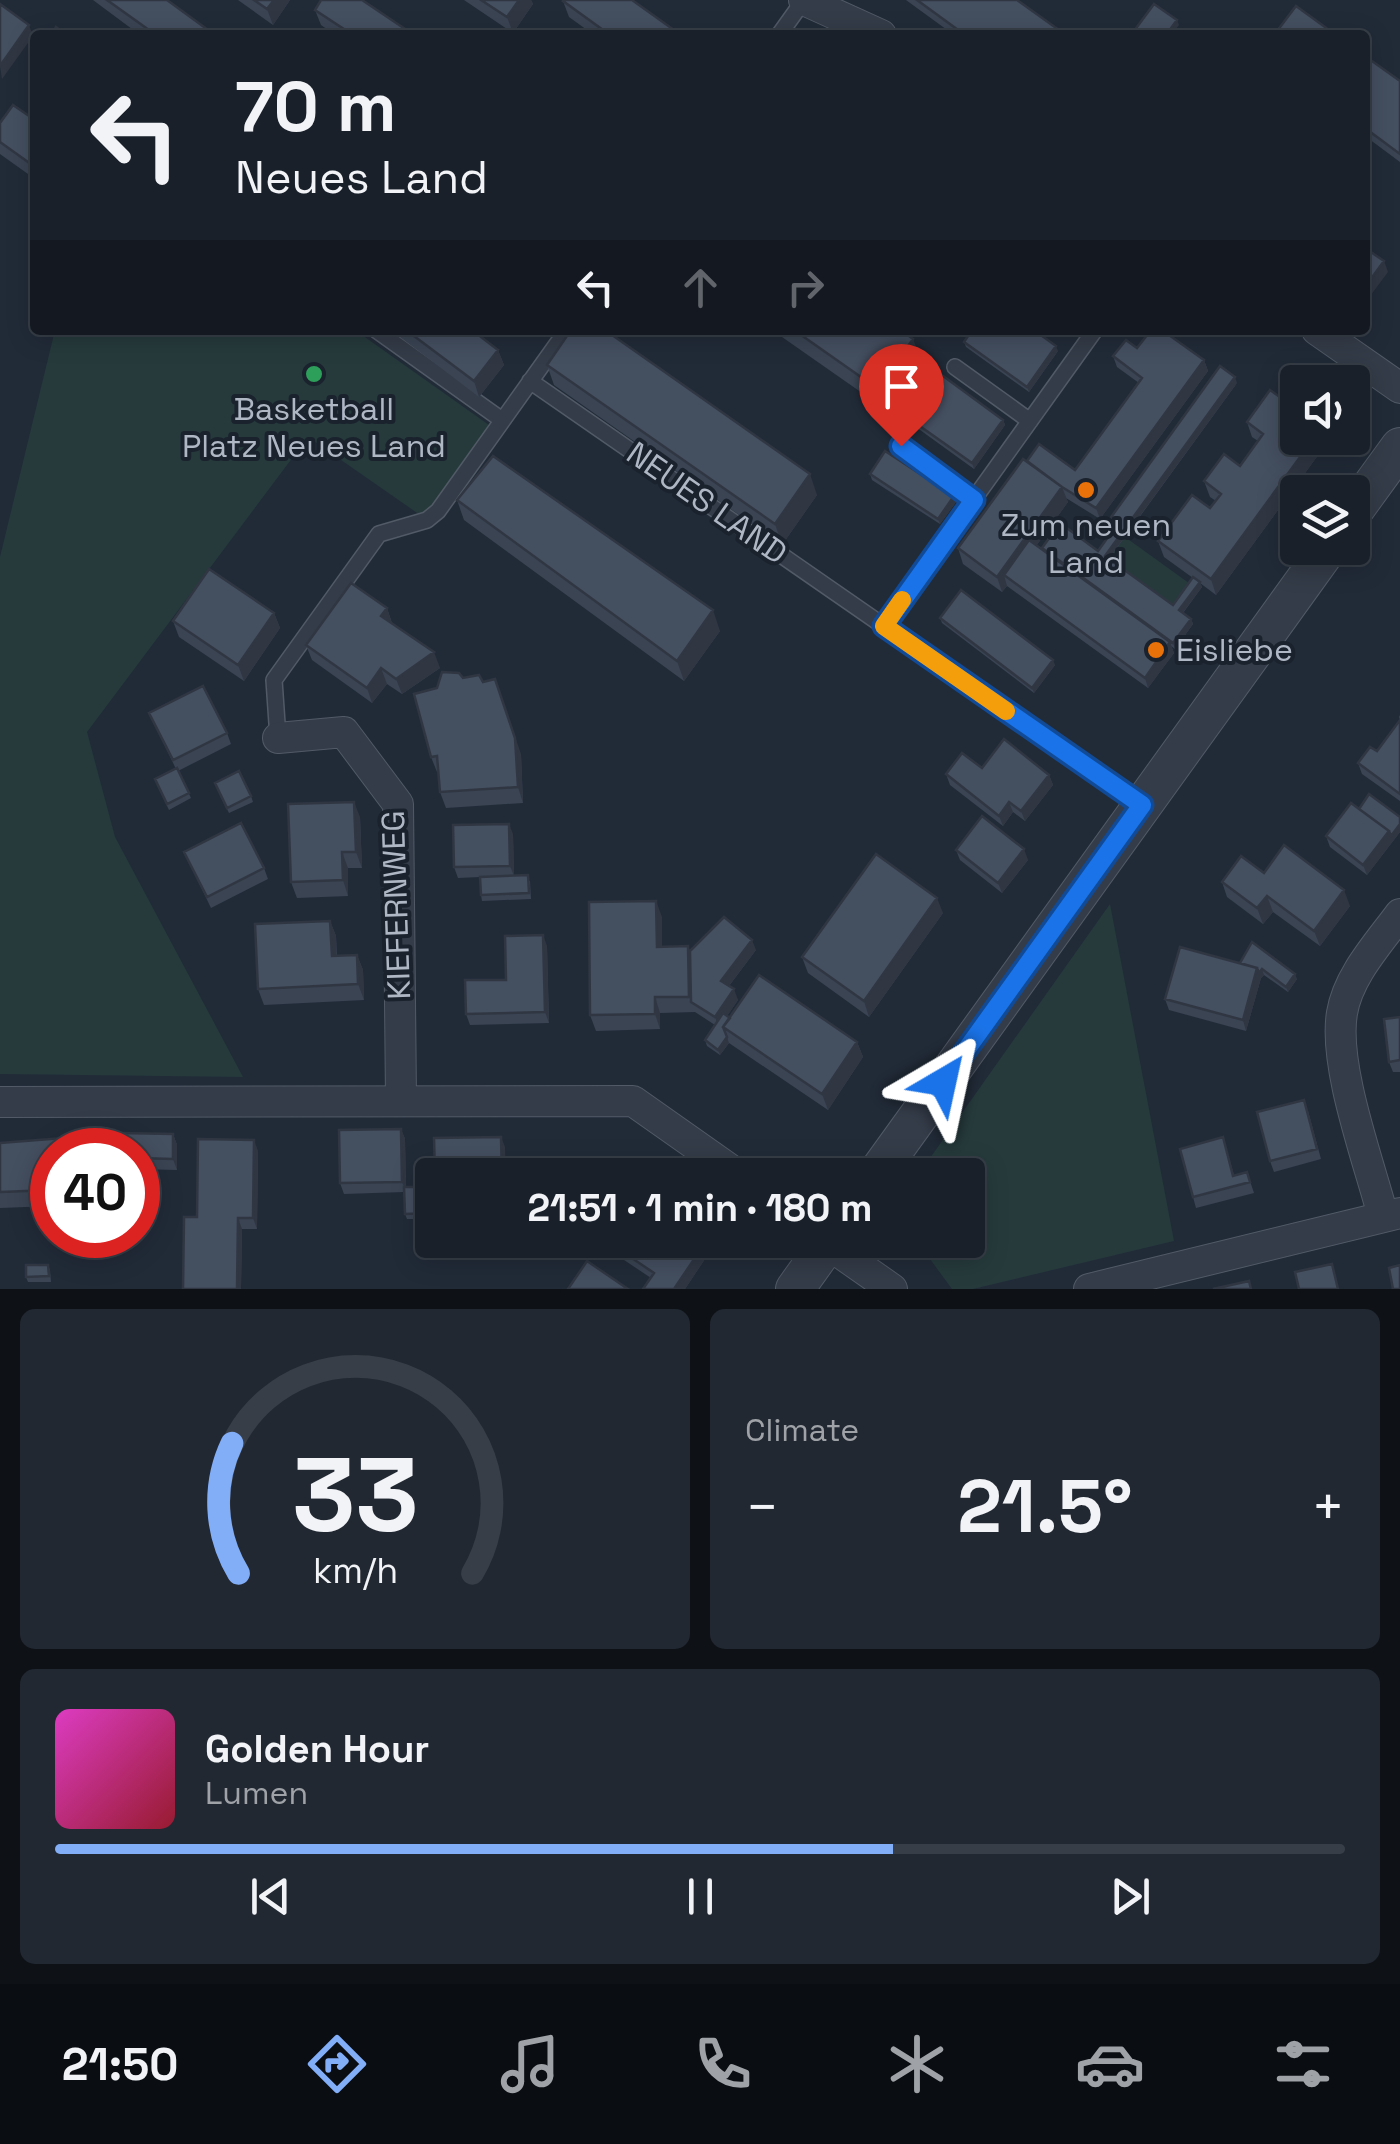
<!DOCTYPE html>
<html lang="en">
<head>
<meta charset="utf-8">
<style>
  body { margin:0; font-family:"Space Grotesk",sans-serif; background:#222832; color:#f1f3f6; height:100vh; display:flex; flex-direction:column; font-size:38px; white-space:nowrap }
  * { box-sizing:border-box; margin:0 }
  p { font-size:32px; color:#9fa3a8 }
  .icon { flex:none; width:55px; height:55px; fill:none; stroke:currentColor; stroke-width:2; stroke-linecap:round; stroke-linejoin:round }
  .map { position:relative; height:1289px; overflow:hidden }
  .side { display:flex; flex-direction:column; gap:20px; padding:20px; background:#0e1217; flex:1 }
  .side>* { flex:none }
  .top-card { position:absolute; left:30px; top:30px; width:1340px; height:305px; border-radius:10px; box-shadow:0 5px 25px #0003,0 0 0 2px #373e47; background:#19202a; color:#f1f3f6; overflow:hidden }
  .buttons { position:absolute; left:1280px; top:365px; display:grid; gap:20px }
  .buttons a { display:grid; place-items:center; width:90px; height:90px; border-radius:10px; background:#19202a; box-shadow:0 5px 25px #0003,0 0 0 2px #373e47; font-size:50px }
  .speed { position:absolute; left:30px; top:1128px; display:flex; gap:20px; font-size:50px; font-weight:700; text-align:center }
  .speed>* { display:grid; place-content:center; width:130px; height:130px; border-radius:50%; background:#19202a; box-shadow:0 5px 25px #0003,0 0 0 2px #373e47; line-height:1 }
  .speed .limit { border:15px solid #d22; background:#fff; color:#111 }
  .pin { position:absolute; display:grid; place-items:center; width:85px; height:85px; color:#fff; margin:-102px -42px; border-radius:50% 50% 50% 0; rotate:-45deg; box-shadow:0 0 10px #0007 }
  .pin .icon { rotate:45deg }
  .me { position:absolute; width:110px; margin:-55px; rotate:36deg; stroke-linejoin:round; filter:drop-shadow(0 0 8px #0008) }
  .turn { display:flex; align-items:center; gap:35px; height:210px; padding:0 40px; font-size:45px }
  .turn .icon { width:130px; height:130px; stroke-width:2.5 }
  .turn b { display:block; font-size:70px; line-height:85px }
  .lanes { display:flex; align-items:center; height:95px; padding:0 40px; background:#0003; justify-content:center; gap:50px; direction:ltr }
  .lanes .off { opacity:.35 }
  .big { font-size:75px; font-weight:700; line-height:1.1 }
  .side .widget { flex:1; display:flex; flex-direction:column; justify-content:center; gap:15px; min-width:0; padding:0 35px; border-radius:15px; background:#222832 }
  .side .dial { align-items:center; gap:0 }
  .dial svg { height:260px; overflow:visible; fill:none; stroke:#373e47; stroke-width:7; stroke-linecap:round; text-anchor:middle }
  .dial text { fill:#f1f3f6; stroke:none }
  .song { display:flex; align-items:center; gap:30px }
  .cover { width:120px; height:120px; border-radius:15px; background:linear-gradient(135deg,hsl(310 70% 55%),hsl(350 70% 35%)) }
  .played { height:10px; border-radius:5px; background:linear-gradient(90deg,#82adf7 65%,#373e47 65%) }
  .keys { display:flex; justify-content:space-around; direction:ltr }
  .heat { display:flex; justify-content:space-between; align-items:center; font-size:55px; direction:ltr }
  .side .tiles { flex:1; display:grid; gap:20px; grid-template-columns:1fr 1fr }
  .widget:last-child { grid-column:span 2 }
  .trip { position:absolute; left:415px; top:1158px; width:570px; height:100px; border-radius:10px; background:#19202a; box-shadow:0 5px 25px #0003,0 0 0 2px #373e47; font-weight:700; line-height:100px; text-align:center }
  .dock { display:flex; height:160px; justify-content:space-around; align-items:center; background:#0a0d11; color:#9fa3a8 }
  .dock .icon { width:70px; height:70px }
  .dock .active { color:#82adf7 }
  .dock b { font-size:45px; color:#f1f3f6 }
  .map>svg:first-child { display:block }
  .green { fill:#263a3c }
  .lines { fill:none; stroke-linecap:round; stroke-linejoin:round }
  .service-casing { stroke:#525a67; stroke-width:18 }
  .minor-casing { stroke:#525a67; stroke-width:32 }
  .tertiary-casing { stroke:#525a67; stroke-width:40 }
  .service { stroke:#343c49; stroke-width:15 }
  .minor { stroke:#343c49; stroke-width:30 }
  .tertiary { stroke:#343c49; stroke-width:38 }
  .wall { fill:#3a4453 }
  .shaded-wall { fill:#303743 }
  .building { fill:#444f60; stroke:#303743; stroke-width:2.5 }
  .route-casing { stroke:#114b97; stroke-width:25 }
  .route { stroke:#1a73e8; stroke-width:18 }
  .slow { stroke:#f59e0b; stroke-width:18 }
  .leisure-dot { fill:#2e9e5b; stroke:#1a222d; stroke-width:4 }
  .food-dot { fill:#e8710a; stroke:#1a222d; stroke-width:4 }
  .labels { text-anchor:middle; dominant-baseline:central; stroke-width:8; stroke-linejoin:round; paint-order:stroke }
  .poi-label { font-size:32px; fill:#afb7c5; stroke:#1a222d }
  .street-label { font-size:32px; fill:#afb7c5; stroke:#1a222d }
</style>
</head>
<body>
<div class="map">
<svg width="1400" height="1289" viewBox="0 0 1400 1289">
  <rect width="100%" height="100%" fill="#212b38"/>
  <path class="green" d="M55 330H355L489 425 423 517 308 437 87 732 115 837 243 1077 0 1074V557Z
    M1125 537 1193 586 1175 611 1107 561Z
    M1110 904 1174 1241 973 1289H952L916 1240H968V1175H918Z"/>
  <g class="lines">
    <g class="service-casing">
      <path id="service" d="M779 35 804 0
        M376 330 502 420
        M955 367 1030 421
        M530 381 1142 805
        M901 445 974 500
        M883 626 1095 330
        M278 738 274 680 379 534 427 520 438 511 567 330"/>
    </g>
    <g class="minor-casing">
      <path id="minor" d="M804 0 881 35
        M1317 330 1400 388
        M278 738 344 732 398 804 401 1099
        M0 1102 633 1101 738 1175
        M1383 1216C1369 1162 1333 1066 1342 1013 1348 976 1378 944 1400 914
        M822 1240 892 1289
        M1089 1289 1400 1213"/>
    </g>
    <g class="tertiary-casing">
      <path id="tertiary" d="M1352 513 1400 447
        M876 1175 1328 548
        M795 1289 830 1240"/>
    </g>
    <use href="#service" class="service"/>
    <use href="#minor" class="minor"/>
    <use href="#tertiary" class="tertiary"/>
  </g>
  <path class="wall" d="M93 0H167L215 35H140Z
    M238 0H290L273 25Z
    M464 0H531L533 4 513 33Z
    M906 0H1017L1066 35H954Z
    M563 1 681 35H594L569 17Z
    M315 10 414 35H335L321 25Z
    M1365 56 1400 81V162L1365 136Z
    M35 120V179L0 154V123Z
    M391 330H472L498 350 504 365 479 397Z
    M772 330H901L921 359 885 409Z
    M964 342 1058 351 1029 392 966 347Z
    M1137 348 1204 360 1208 371 1100 519 1066 498 1068 502 1036 546 1043 550 1042 548 1098 551 1114 528 1111 526 1109 520 1237 383 1109 559 1173 605 1193 578 1164 557 1158 541 1210 508 1216 501 1210 497 1204 481 1240 466 1258 441 1252 437 1247 422 1298 438H1325L1327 443 1216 595 1200 583 1202 587 1183 613 1191 619 1193 624 1175 649 1171 646 1174 653 1148 688 1007 586 1002 592 963 564 958 548 1027 461 1075 470 1139 383 1117 367 1113 356Z
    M547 365 817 495 782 545 554 385Z
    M907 417 1003 420 1005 425 974 469 909 422Z
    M870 474 954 496 956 502 940 524 872 480Z
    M457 500 720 631 684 681 464 520Z
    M387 608 392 623 440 668 402 694 387 684 372 703 312 660 306 645Z
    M274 613 280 628 244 681 179 637 173 621Z
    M940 618 1055 665 1034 693 942 623Z
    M149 713 227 733 231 744 178 771 191 798 169 810 157 785 176 769Z
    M1400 715V801L1362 774 1358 763 1377 751 1400 720 1399 717Z
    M521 754 523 803 446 808 440 792 439 772H437L431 757Z
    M982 768 1049 775 1053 785 1025 821 1013 812 1003 826 950 785 946 774Z
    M217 789 251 796 253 802 229 813Z
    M360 817 362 868H348V896L297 898 291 882Z
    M1400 817V832L1367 875 1330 847 1326 836Z
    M513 834 514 876 530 881 531 899 482 901 481 895 480 877 458 878 454 867Z
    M956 850 1028 860 1002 893 960 860Z
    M184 852 264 868 268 879 211 908Z
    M1264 873 1350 906 1320 946 1273 912 1263 924 1227 897 1222 882Z
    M943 913 869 1017 808 973 802 957Z
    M662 917V947L688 946 690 951 756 950 729 986 738 1000 727 1016 730 1018 857 1042 863 1057 828 1110 729 1043 720 1055 707 1046 705 1040 715 1025 695 1012 660 1013V1029L596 1031 590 1015Z
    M330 921 336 936 337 956 357 955 363 970 364 1000 264 1005 258 989Z
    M547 946 549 1023 470 1025 466 1014Z
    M1180 947 1297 979 1288 992 1264 975 1261 978 1246 1031 1169 1010 1165 999Z
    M1400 1017V1072H1393L1389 1062Z
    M1308 1111 1321 1159 1274 1172 1270 1161Z
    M401 1129 405 1139 406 1187H432V1219H407L405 1214 404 1192 344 1194 340 1183Z
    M173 1134 177 1145V1170L138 1169V1150Z
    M1223 1137 1234 1175 1247 1172 1254 1193 1196 1208 1193 1197Z
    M63 1138 65 1144 52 1150V1206L0 1208V1143Z
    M258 1151 257 1229H242L241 1289H183L197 1217Z
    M614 1246 682 1251 701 1249 705 1259 685 1289H643L651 1278 618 1256Z
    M48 1265 50 1270 51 1282H28L26 1277Z"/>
  <path class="shaded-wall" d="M274 0H290L273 25 267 9Z
    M519 0H531L533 4 513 33 507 17Z
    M1177 20 1179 25 1172 35H1166Z
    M29 25 33 36 2 79 0 66Z
    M1384 261 1388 272 1365 303V287Z
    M913 339 921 359 885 409 878 389Z
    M1056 346 1058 351 1029 392 1027 387Z
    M498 350 504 365 479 397 474 381Z
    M1204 360 1208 371 1100 519 1096 508Z
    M1235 377 1237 383 1107 561 1105 556Z
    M1003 420 1005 425 974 469 972 463Z
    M1314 438H1325L1327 443 1216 595 1211 579Z
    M810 474 817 495 782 545 775 524Z
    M1062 487 1068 502 1011 581 1004 575 1007 586 1002 592 997 577Z
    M954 496 956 502 940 524 938 519Z
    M1200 582 1202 587 1181 615 1179 610Z
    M387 608 392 624 381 616Z
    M713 610 720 631 684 681 677 661Z
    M274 613 280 628 244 681 238 665Z
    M1191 619 1193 624 1175 649 1173 643Z
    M1170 642 1174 653 1148 688 1145 678Z
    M434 652 440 668 402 694 396 679Z
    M1053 660 1055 665 1034 693 1032 688Z
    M381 668 387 684 372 703 367 688Z
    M501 695 521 754 523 803 518 787Z
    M1049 775 1053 785 1025 821 1021 811Z
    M354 802 360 817 362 868 356 852Z
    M1009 802 1013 812 1003 826 999 816Z
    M509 824 513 834 514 876 510 866Z
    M1400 824V832L1367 875 1363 865 1389 831Z
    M1024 849 1028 860 1002 893 998 883Z
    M342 852 348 868V896L343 880Z
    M1344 890 1350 906 1320 946 1314 931Z
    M1267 896 1273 912 1263 924 1257 908Z
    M937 898 943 913 869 1017 864 1001Z
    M656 901 662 917V962L657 947Z
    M330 921 336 936 337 972 332 956Z
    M543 935 547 946 549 1023 545 1012Z
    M752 940 756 950 725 991 721 981Z
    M357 955 363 970 364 1000 358 984Z
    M1257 968 1262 969 1264 975 1261 978 1246 1031 1243 1020Z
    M1295 974 1297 979 1288 992 1286 987Z
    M734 989 738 1000 719 1028 715 1017Z
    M655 997 660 1013V1029L655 1014Z
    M727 1037 729 1043 720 1055 718 1050Z
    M857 1042 863 1057 828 1110 822 1094Z
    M401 1129 405 1139 406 1192 402 1182Z
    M173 1134 177 1145V1170L173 1159Z
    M501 1137 505 1147 506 1175H502Z
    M254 1140 258 1151 257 1229 253 1218Z
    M238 1218 242 1229 241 1289H237Z
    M701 1249 705 1259 685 1289H674Z"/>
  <path class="building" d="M107 0H167L215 35H156Z
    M254 0H274L267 9Z
    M321 0H362L414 35H353L315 10Z
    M481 0H519L507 17Z
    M564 0H632L681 35H610L563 1Z
    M917 0H1017L1066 35H965Z
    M0 4 29 25 0 66Z
    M1154 4 1177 20 1166 35H1131Z
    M1296 6 1336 35H1274Z
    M56 27 67 35H51Z
    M1365 56 1400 81V154L1365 128Z
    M13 105 35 120V167L0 142V123Z
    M1365 248 1384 261 1365 287Z
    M406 330H472L498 350 474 381Z
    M571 330H605L810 474 775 524 547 365Z
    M794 330H901L913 339 878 389Z
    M972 330H1034L1056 346 1027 387 964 342Z
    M1151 330H1162L1204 360 1096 508 1062 487 1027 461 1039 444 1075 470 1142 378 1113 356 1126 340 1137 348Z
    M1220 366 1235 377 1105 556 1173 605 1193 577 1200 582 1179 610 1191 619 1173 643 1042 548 1060 523 1098 551 1116 526 1109 520Z
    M939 373 1003 420 972 463 907 417Z
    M1270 390 1298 410V438H1314L1211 579 1158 541 1192 495 1210 508 1221 494 1204 481 1224 454 1240 466 1263 434 1247 422Z
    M885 451 954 496 938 519 870 474Z
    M493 456 713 610 677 661 457 500Z
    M1023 459 1062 487 997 577 958 548Z
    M1029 540 1170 642 1145 678 1004 575Z
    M209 569 274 613 238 665 173 621Z
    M351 583 387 608 381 616 434 652 396 679 381 668 367 688 306 645Z
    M961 590 1053 660 1032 688 940 618Z
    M442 672 459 673 463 678 479 675 483 682 495 679 515 738 518 787 440 792 437 756 431 757 414 694 437 688Z
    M203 686 227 733 173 760 149 713Z
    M1400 720V794L1358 763 1370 747 1377 751Z
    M1004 739 1049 775 1021 811 1009 802 999 816 946 774 962 753 982 768Z
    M177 768 189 793 167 804 155 779Z
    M239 771 251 796 227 808 215 783Z
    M1369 794 1400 817V824L1391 836 1389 831 1359 809Z
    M354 802 356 852H342L343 880 291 882 288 804Z
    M1351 803 1389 831 1363 865 1326 836Z
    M982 816 1024 849 998 883 956 850Z
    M241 823 264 868 207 897 184 852Z
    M509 824 510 866 454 867 453 825Z
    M1284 845 1344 890 1314 931 1267 896 1257 908 1222 882 1241 856 1264 873Z
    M876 854 937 898 864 1001 802 957Z
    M528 875 529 893 481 895 480 877Z
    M656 901 657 947 688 946 689 997H655V1014L590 1015 589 902Z
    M724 917 752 940 721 981 734 989 715 1017 691 1002 690 951Z
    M330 921 332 956 357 955 358 984 258 989 255 924Z
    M543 935 545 1012 466 1014 465 980H506L505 936Z
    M1252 942 1295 974 1286 987 1262 969 1259 973 1257 968 1240 963Z
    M1180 947 1257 968 1243 1020 1165 999Z
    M759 975 857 1042 822 1094 723 1027Z
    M723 1013 730 1018 723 1027 727 1037 718 1050 705 1040Z
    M1400 1017V1060L1389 1062 1384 1019Z
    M1304 1100 1317 1149 1270 1161 1257 1112Z
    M401 1129 402 1182 340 1183 339 1130Z
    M120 1133 173 1134V1159L138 1158V1150H119Z
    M501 1137 502 1175H435L434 1138Z
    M1223 1137 1233 1176 1247 1172 1250 1182 1193 1197 1180 1149Z
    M63 1138 64 1144 88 1143 89 1150H52V1190L0 1192V1143Z
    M198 1139 254 1140 253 1218H238L237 1289H183L184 1217H197Z
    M404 1187H432V1213L405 1214Z
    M618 1240H665L682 1251 689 1241 701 1249 674 1289H643L654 1273 614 1246Z
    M587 1261 628 1289H568Z
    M1332 1264 1338 1289H1299L1295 1272Z
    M26 1265H48L49 1276 26 1277Z
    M1400 1265V1289H1393L1389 1268Z
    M1249 1281 1251 1289H1213Z"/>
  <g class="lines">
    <g class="route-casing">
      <path id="route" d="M901 446 974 500 884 626 1142 805 943 1082"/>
    </g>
    <use href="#route" class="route"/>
    <path class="slow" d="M902 600 884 626 1006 711"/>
  </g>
  <circle class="leisure-dot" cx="314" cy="374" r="10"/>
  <g class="food-dot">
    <circle cx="1086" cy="490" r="10"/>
    <circle cx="1156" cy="650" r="10"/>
  </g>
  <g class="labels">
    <g class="poi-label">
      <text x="314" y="409">Basketball<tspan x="314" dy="37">Platz Neues Land</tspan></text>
      <text x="1086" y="525">Zum neuen<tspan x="1086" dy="37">Land</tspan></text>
      <text x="1176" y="650" text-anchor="start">Eisliebe</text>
    </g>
    <g class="street-label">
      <text transform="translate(707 503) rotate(35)">NEUES LAND</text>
      <text transform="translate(396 905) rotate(-92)">KIEFERNWEG</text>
    </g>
  </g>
</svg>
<div class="buttons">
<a><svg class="icon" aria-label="sound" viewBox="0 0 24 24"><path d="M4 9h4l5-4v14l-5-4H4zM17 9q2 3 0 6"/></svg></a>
<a><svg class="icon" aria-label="layers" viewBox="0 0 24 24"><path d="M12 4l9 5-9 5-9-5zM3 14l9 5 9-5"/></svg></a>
</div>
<div class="speed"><div class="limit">40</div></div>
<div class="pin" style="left:901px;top:446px;background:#d93025"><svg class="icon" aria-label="arrive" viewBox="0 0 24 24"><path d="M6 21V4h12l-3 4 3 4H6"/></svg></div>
<svg class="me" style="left:943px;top:1082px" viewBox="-20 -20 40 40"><path d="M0-17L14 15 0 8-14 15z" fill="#1a73e8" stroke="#fff" stroke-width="4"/></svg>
<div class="trip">21:51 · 1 min · 180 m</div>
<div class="top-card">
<div class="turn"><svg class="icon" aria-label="left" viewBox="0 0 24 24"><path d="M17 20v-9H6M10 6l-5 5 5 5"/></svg><div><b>70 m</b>Neues Land</div></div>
<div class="lanes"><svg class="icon" aria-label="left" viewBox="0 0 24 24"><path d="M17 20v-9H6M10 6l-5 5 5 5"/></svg><svg class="icon off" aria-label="ahead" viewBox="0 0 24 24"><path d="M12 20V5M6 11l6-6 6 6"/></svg><svg class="icon off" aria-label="right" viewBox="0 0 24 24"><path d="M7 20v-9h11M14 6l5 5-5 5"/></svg></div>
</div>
</div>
<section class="side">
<div class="tiles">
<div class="widget dial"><svg viewBox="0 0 100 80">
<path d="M14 69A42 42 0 1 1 86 69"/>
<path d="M14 69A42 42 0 0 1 12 29" stroke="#82adf7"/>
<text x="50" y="56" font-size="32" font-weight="700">33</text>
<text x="50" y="72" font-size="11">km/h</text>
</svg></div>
<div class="widget"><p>Climate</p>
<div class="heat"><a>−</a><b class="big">21.5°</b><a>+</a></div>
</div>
<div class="widget">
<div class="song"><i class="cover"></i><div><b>Golden Hour</b><p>Lumen</p></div></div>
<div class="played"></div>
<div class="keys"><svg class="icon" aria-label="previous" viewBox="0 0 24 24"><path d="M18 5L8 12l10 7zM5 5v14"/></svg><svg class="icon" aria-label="pause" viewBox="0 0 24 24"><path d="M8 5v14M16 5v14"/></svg><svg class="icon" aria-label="next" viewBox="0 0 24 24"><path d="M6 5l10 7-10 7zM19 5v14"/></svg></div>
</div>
</div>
</section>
<nav class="dock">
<b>21:50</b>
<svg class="icon active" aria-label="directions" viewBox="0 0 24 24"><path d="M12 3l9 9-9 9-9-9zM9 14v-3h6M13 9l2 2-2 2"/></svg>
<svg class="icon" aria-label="music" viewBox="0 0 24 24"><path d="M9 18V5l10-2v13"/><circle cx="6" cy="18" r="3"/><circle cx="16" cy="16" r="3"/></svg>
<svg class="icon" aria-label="phone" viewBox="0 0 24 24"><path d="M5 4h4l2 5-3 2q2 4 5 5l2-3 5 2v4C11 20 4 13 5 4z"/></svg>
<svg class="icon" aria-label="climate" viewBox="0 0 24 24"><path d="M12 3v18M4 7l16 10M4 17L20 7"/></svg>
<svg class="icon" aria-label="car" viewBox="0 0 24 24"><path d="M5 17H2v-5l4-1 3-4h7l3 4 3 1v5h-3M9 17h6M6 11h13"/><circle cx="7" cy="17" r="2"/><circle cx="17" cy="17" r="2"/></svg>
<svg class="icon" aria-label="filters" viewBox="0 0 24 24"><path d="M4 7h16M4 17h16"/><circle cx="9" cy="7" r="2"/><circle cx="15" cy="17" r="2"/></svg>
</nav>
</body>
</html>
